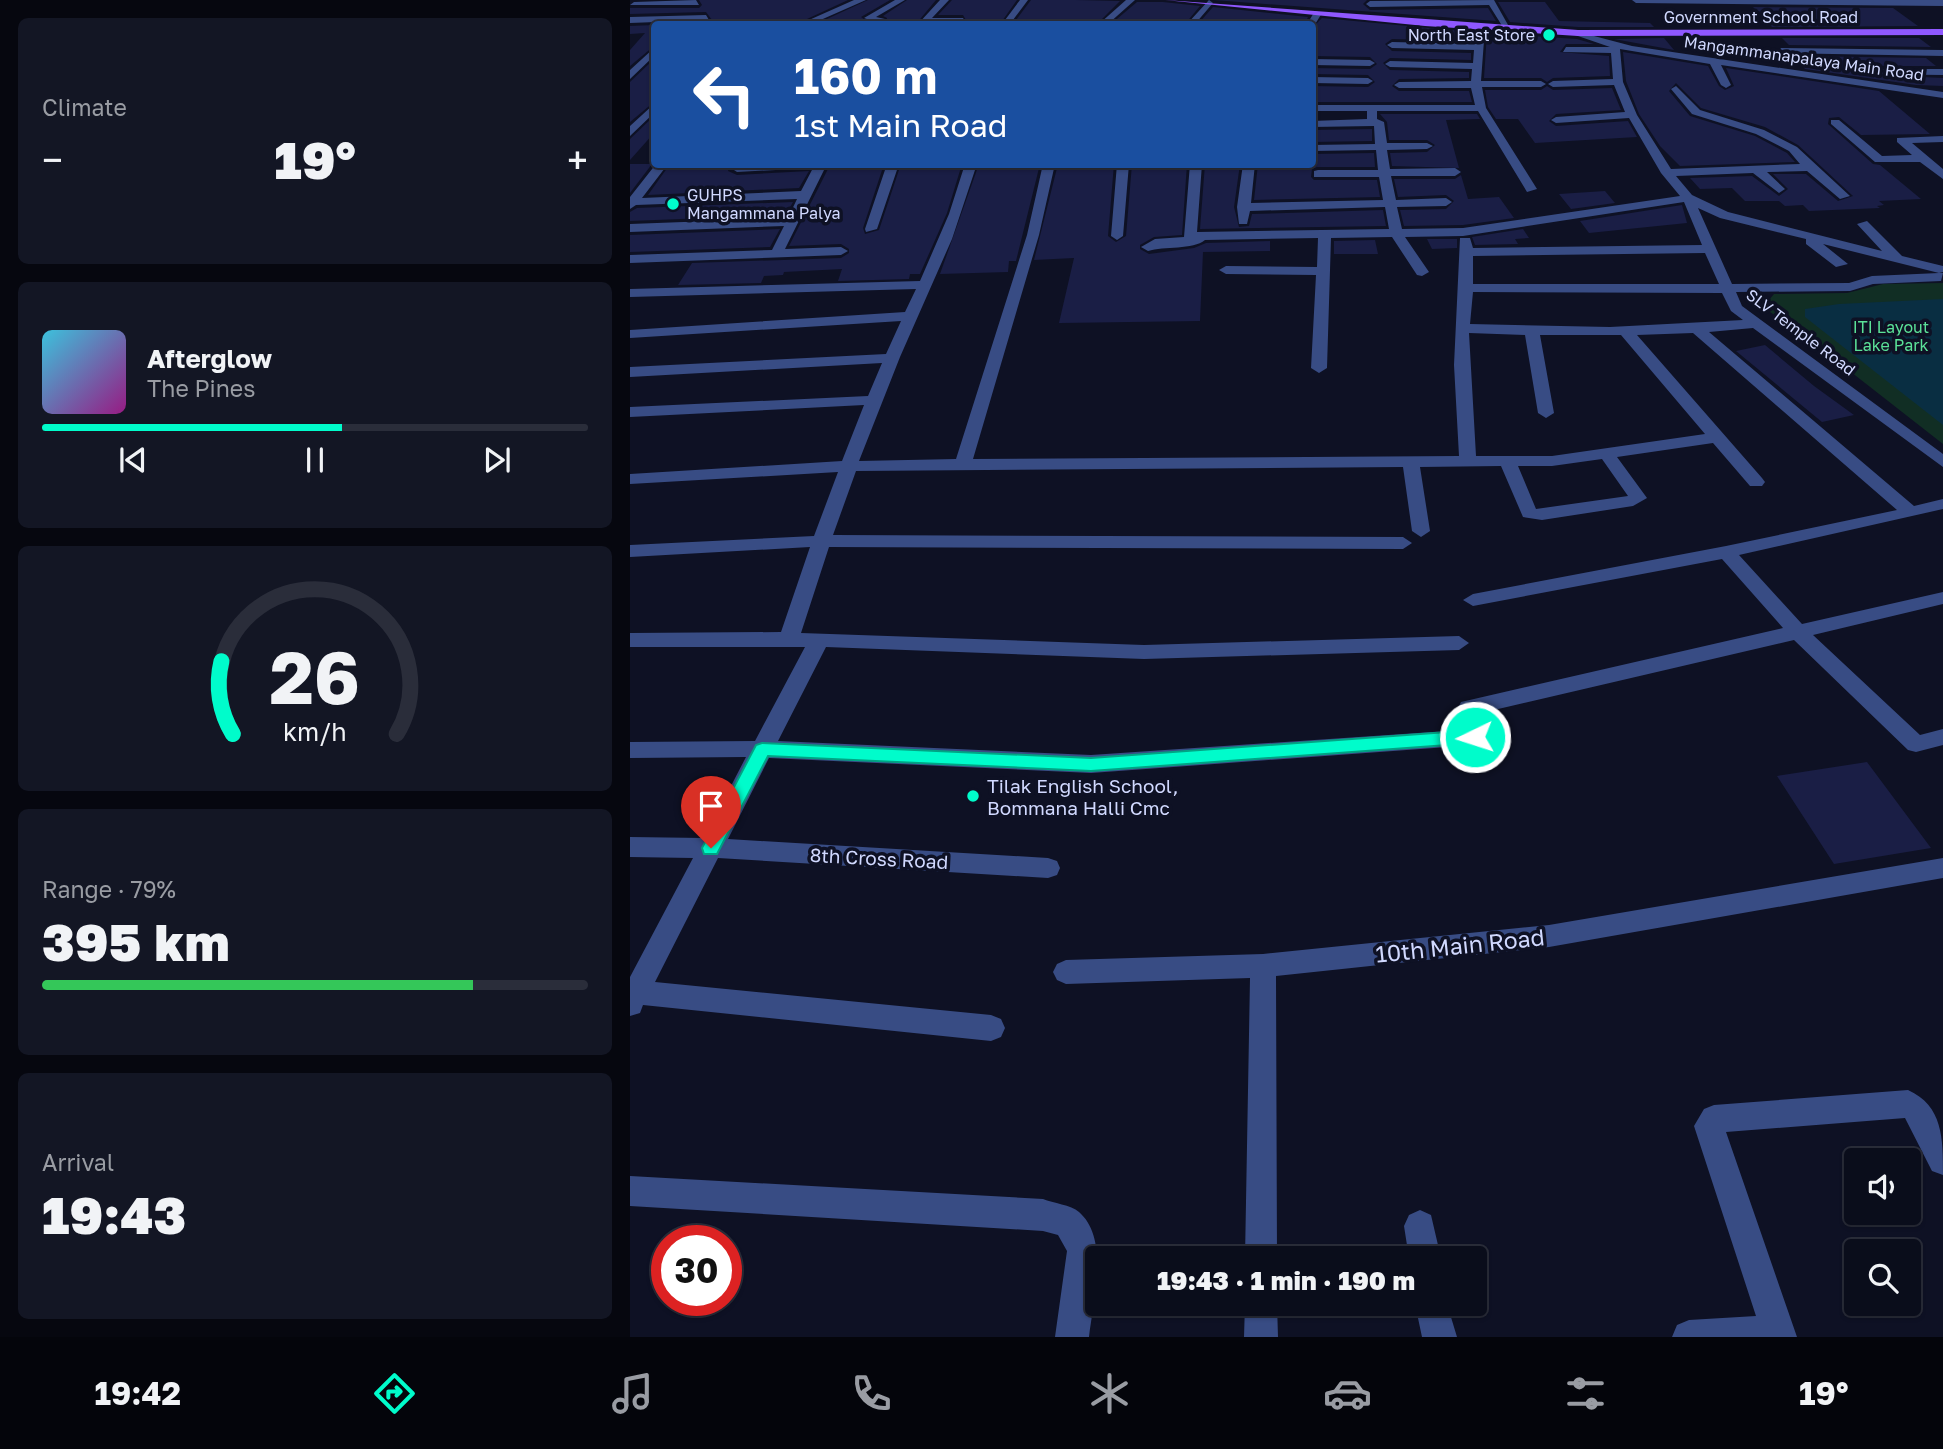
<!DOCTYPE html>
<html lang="en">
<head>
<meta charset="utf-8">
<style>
  body { margin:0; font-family:"Golos Text",sans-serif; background:#131624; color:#f1f3f6; height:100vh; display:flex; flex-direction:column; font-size:26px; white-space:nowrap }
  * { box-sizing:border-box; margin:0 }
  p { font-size:23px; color:#999ca3 }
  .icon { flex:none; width:38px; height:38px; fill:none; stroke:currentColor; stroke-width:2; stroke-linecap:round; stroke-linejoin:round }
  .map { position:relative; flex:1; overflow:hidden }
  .panel { display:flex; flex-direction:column; gap:18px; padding:18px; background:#06070f; width:630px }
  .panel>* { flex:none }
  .hud { position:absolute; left:21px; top:21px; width:665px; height:147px; border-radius:7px; box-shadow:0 2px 5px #0004,0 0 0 2px #2a2d3a; background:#1a4fa0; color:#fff; overflow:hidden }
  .tools { position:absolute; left:1214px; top:1148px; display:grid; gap:14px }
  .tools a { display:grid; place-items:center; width:77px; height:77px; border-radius:7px; background:#0a0d1b; box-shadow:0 2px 5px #0004,0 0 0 2px #2a2d3a; font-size:35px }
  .speed { position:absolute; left:21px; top:1225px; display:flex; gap:14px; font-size:35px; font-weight:700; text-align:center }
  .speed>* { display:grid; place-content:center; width:91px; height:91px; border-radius:50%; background:#0a0d1b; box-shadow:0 2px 5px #0004,0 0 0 2px #2a2d3a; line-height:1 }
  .speed .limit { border:10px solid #d22; background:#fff; color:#111 }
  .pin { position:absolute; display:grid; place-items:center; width:60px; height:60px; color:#fff; margin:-72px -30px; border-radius:50% 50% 50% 0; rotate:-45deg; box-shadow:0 0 7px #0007 }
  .pin .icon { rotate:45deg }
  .me { position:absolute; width:77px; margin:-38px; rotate:266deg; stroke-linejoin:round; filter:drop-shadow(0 0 5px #0008) }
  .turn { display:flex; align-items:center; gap:24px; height:147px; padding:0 28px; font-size:32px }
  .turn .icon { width:91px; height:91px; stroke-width:2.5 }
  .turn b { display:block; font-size:49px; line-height:60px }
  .big { font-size:52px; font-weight:800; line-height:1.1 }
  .panel .tile { flex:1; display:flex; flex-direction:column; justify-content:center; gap:10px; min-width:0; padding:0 24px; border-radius:10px; background:#131624 }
  .panel .dial { align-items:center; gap:0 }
  .dial svg { height:182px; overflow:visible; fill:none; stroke:#2a2d3a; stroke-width:7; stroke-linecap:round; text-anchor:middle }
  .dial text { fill:#f1f3f6; stroke:none }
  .song { display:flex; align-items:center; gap:21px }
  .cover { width:84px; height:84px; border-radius:10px; background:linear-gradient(135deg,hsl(190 70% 55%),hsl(310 70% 35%)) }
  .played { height:7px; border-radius:4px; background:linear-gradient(90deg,#00fccb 55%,#2a2d3a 55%) }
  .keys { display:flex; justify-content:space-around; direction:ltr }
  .heat { display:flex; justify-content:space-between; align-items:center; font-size:38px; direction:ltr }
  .charge { height:10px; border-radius:5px; background:linear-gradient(90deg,#34c759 79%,#2a2d3a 0) }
  .trip { position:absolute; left:455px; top:1246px; width:402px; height:70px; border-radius:7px; background:#0a0d1b; box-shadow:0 2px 5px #0004,0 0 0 2px #2a2d3a; font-weight:800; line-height:70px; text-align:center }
  .tab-bar { display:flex; height:112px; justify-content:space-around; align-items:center; background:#04050b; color:#999ca3 }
  .tab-bar .icon { width:49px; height:49px }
  .tab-bar .on { color:#00fccb }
  .tab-bar b { font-size:32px; color:#f1f3f6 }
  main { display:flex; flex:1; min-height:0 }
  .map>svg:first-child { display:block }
  .green { fill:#112e24 }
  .water { fill:#092e42 }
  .building { fill:#1a1e45 }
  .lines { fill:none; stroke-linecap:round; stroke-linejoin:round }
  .minor { fill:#384c84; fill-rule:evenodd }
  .major { fill:#8f58ff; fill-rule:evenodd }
  .route { fill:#00fccb; stroke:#00a484; stroke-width:2 }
  .poi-dot { fill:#00fccb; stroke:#0e1124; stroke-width:2.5 }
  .labels { text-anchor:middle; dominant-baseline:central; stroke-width:7; stroke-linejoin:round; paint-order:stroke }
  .far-street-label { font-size:16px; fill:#d1d9ff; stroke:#0e1124 }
  .far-poi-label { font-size:16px; fill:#d1d9ff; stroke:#0e1124; text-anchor:end }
  .far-park-label { font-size:16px; fill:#5be198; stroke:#0e1124 }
  .poi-label { font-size:19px; fill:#d1d9ff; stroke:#0e1124; text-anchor:start }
  .street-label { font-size:19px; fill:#d1d9ff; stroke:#0e1124 }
  .near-street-label { font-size:23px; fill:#d1d9ff; stroke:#0e1124 }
</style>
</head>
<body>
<main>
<section class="panel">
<div class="tile"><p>Climate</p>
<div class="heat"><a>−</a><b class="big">19°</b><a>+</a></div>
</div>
<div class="tile">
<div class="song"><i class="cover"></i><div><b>Afterglow</b><p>The Pines</p></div></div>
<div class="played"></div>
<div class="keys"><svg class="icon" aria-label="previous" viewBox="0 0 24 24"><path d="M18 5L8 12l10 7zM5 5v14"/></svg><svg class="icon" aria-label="pause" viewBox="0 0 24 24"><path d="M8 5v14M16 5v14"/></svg><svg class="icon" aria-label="next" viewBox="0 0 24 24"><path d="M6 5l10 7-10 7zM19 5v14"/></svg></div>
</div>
<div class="tile dial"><svg viewBox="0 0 100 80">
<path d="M14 69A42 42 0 1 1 86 69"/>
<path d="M14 69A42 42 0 0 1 9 37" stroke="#00fccb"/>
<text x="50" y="56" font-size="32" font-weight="700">26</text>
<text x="50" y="72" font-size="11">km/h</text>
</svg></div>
<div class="tile"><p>Range · 79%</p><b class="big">395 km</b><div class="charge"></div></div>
<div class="tile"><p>Arrival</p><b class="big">19:43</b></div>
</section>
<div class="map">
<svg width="1313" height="1337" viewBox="0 0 1313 1337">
  <rect width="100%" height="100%" fill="#0e1124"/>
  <path class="green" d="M1313 283V444L1180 340 1133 307 1144 294 1217 293 1253 284Z"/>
  <path class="water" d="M1313 299V425L1175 317V309L1209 304Z"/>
  <path class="building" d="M69 0H218L177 19 185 24H30L82 20 76 12 0 14V8H69L72 5Z
    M238 0H260L231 17 241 24H186Z
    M277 0H306L286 24H256L257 18 253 16Z
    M322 0H387L370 24H338L333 15H308Z
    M401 0H446L490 1 467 24H383Z
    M583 0H737L733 4 740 10 858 8 866 21Z
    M507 2H533L570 6 555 24H481Z
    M868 2H915L929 21 1020 23 1024 27H948L880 22Z
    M583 7 678 17 675 24H568Z
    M1123 7 1263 8 1288 26 1142 27Z
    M692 18 842 32V41L762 39 755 44 762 51 841 53V60L760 58 753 63 760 70 839 72V78L769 79 762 86 769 91H839L842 102H682V86L738 87 745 82 738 75 682 74V68L740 69 747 64 740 57 682 56V28Z
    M24 25V46L0 66V50L15 33 0 34V26Z
    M857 33 947 39 964 44H936L930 52 979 56 980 76 923 78 917 82 911 78H854Z
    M1034 38 1044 50 984 39Z
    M1152 38H1289L1301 47 1159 45Z
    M993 52 1078 66 1089 86 1095 90 1104 86 1096 68 1249 91 1300 134 1231 135 1209 117 1199 118 1198 124 1243 164 1250 165 1291 199 1249 201 1254 205 1247 206 1250 208 1179 211 1173 205 1155 206 1149 201H1115L1102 188 1070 189 1060 178 1122 176 1149 196 1158 189 1143 174H1176L1208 201 1223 196 1168 145 1135 127 1071 108 1046 83 1039 91 1060 116 1125 136 1157 153 1165 162 1050 166 1030 146 1009 114 996 81Z
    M1169 56 1296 58 1306 66H1232L1226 74 1313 78V86L1286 85 1175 69 1168 60H1173Z
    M24 59V102L0 122V82Z
    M917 86 923 90 982 88 991 110 926 114 919 121 926 126 998 121 1007 137 905 143 888 119H866L858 107 855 90H911Z
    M750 114H847L850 119 816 120 829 168 762 166 760 153 797 152 805 145 797 140H759L757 122Z
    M24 116V133L0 160V139Z
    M742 129V141L682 142V130Z
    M744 153 745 167H687L682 169 681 177 684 180H747L750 197 624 200 628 164H684L682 154Z
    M0 164H22L0 193Z
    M40 164H100L98 171 107 175 179 171 169 188 18 195Z
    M254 164 233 228 235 234 249 230 271 164H332L317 213 290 274H280L279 279 208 281 212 269 154 272 153 275 134 276 131 283 48 285 62 263 211 258 219 253V249L211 244 159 246 198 169Z
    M349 164H410L386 261H379L378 272 310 274Z
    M428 164H484L478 236 486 242 496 236 502 164H557L552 235 524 237 510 245V249L519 254 564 248 576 243 640 241V251L573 252 570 321 429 323 444 258 404 260Z
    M575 164H610L604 207 609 227 619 226 622 214 753 210 756 226 570 229Z
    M831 175 838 199 869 197 884 218 833 225 774 226 770 210 816 209 824 201 816 195 768 197 764 179H825Z
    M975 191 985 203 941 209 929 194Z
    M163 202 156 215 0 221V212L7 208Z
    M1052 205 1057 223 959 233 950 221Z
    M150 229 140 247 0 252V235Z
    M893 229 899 238 885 239 888 244 845 245 842 237Z
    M797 239H827V248L802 249Z
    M745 240 748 254H704V241Z
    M1135 345 1184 386 1224 415 1192 422 1106 351Z
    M1237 762 1301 848 1204 864 1147 776Z"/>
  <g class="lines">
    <path class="minor" d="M66 0 69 5H0L4 2Z
      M224 0H236L186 22 179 20Z
      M265 0H275L246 17 255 19 253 24H244L245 22 234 18Z
      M310 0H319L302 18H333L336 23 288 24Z
      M390 0H398L380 24H372Z
      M496 0H505L478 24H469Z
      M579 0 583 3 565 24H557Z
      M864 0 882 32H876L859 5 740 7 736 4 740 1Z
      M1002 0H1313V6L1006 3Z
      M685 11 692 13 684 26 677 24Z
      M76 15 79 20 0 23V17Z
      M850 24 855 27 851 81H911L916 84 911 87H852L856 108 907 189 897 192 848 111H747V119L754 122 757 143H797L803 146 797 149 757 150 760 169 825 168 831 172 825 176H761L766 200 816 198 822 202 816 206 767 207 772 229 833 228 1050 196 1031 173 999 118 926 123 921 120 926 117 995 112 984 85 923 87 918 84 923 81 983 79 981 53 933 52 936 47H980L945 35V31L1002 46 1313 92V98L1091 65 1101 85 1096 88 1091 85 1080 64 990 49 993 82 1007 115 1041 169 1170 164 1159 151 1126 134 1062 114 1041 89 1046 86 1070 110 1134 130 1167 147 1220 196 1210 199 1177 171 1137 172 1155 189 1149 193 1123 173 1046 176 1062 195 1098 212 1252 251 1227 224 1237 221 1272 256 1313 266V272L1309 273H1313L1311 281 1243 284 1220 291 1106 292 1112 306 1313 454V467L1123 328 1079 332 1284 506 1313 499V509L1109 555 1172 624 1313 592V604L1183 635 1290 735 1313 729V745L1286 752 1278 750 1164 640 851 713 856 737 853 743 845 745 461 773 139 758 98 839 418 858 427 861 430 868 427 875 418 878 88 858 25 982 361 1015 371 1019 375 1028 371 1037 361 1041 13 1005 10 1013 0 1016V977L63 858 0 857V837L74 838 116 757 0 758V742L125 741 175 647H0V633L151 632 180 547 0 557V545L184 536 208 472 0 484V474L212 461 234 405 0 417V407L238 396 252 363 0 377V367L256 354 271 321 0 338V330L275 312 286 289 0 297V289L290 281 319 214 335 164H347L322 239 270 357 229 461 326 459 397 235 413 164H425L409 235 343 459 829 456 824 365 830 238H840L843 248 1072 245 1054 202 833 236 775 237 799 272 792 276 787 275 762 237 701 238 697 368 689 373 681 368 686 275 596 274 589 270 596 266 687 267 688 238 575 240C563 250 534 246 518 251L511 247 525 239 554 237 560 164H572L567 232 759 229 755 207 620 211 617 224H609L607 207 613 164H625L621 203 753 200 749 177H684V171L688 170H748L746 150 682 151V145L745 144 744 126 682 127V121L737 119V111H682V105H845L841 88H769L764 85 769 82 841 81 842 69 760 67 755 64 760 61 843 63 844 50 762 48 757 45 762 42 844 44 845 27ZM1068 208 1090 218 1176 239V244L1206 267 1218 264 1193 244 1309 273 1242 276 1219 283 1102 284ZM1075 253 1089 284H843V256ZM843 292 1092 293 1101 311 1113 320 980 327 840 324ZM839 333 895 335 908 413 916 418 924 413 910 335H991L1075 434 922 456H846ZM1063 333 1267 510 1096 546 843 594 833 600 843 606 1092 559 1153 628 831 702 828 708 832 730 461 755 148 741 196 647 514 659 829 650 839 643 829 636 514 645 171 633 199 547 773 549 782 543 773 537 203 535 226 471 773 467 782 531 791 537 800 531 790 467 871 466 893 517 912 520 1003 506 1017 498 987 457 1083 443 1120 486H1132L1135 482 1132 478 1007 335ZM972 459 998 496 906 509 888 466H922Z
      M24 48V56L0 79V70Z
      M1151 48 1313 50V56L1148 53Z
      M682 59 740 60 745 63 740 66 682 65Z
      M1232 69H1313V75L1229 74Z
      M682 77 738 78 743 81 738 84 682 83Z
      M24 104V113L0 136V126Z
      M1201 120H1209L1252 156 1282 155 1267 142V138L1313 136V142L1282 143 1313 169V179L1290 162H1245L1201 124Z
      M26 164H38L12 198 171 191 183 168 107 172 101 168 104 164H197L155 249 211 247 218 251 211 255 0 263V255L142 250 154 226 0 232V224L158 218 167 199 6 205 0 209V197Z
      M257 164H269L247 229 236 232 235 229Z
      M487 164H499L493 236 487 240 481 236Z
      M1313 858V878L919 947 646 976 647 1258H615L620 978 436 984 427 980 423 972 427 964 436 960 633 954 919 925Z
      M1278 1090C1313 1106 1313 1138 1313 1175L1302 1171 1275 1118 1096 1132 1167 1337H1042L1047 1325 1059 1320 1126 1316 1064 1126 1074 1109 1084 1105Z
      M0 1176 413 1199C423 1203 441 1205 449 1212 480 1239 463 1301 459 1337H425L437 1251 428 1235 413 1231 0 1206Z
      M790 1210 801 1215 811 1258H779L774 1226 779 1215Z
      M615 1304H647L648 1337H614Z
      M785 1304H817L827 1337H792Z"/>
    <path class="major" d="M535 0 948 30 1313 29V35L948 36 795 26Z"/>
  </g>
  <path class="route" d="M845 730 854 737 845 743 461 771 138 756 87 854H74L72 848 126 745 132 743 461 758Z"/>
  <g class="poi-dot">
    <circle cx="919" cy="35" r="7"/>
    <circle cx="43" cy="204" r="7"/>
    <circle cx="343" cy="796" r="7"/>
  </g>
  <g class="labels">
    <g class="far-street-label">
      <text x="1131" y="17">Government School Road</text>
      <text transform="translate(1174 58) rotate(8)">Mangammanapalaya Main Road</text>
      <text transform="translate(1171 332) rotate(37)">SLV Temple Road</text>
    </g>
    <g class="far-poi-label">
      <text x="905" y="35">North East Store</text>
      <text x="57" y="195" text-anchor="start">GUHPS<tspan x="57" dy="18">Mangammana Palya</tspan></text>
    </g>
    <g class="far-park-label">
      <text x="1261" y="327">ITI Layout<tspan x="1261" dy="18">Lake Park</tspan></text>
    </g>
    <g class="poi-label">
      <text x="357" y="785">Tilak English School,<tspan x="357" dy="22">Bommana Halli Cmc</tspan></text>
    </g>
    <g class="street-label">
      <text transform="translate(249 858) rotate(3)">8th Cross Road</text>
    </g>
    <g class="near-street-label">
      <text transform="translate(830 945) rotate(-6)">10th Main Road</text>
    </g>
  </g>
</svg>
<div class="tools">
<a><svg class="icon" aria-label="sound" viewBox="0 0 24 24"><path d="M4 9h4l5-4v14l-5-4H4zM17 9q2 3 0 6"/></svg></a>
<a><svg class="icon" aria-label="search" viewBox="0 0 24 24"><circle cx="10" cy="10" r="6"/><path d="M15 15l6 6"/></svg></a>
</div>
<div class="speed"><div class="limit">30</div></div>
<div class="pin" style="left:81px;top:848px;background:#d93025"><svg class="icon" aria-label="arrive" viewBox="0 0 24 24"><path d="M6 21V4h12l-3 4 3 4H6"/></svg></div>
<svg class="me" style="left:845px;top:737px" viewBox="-20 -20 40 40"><circle r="17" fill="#00fccb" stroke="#fff" stroke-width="3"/><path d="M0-11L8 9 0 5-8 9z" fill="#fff"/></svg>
<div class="trip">19:43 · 1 min · 190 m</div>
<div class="hud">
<div class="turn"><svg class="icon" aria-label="left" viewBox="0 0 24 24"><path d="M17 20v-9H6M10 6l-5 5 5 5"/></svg><div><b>160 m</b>1st Main Road</div></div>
</div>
</div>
</main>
<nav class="tab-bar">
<b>19:42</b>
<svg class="icon on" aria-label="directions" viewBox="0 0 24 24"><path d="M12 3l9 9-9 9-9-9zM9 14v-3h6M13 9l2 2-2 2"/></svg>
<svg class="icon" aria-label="music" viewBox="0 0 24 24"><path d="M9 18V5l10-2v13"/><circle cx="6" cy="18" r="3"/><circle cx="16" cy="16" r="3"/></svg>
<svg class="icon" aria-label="phone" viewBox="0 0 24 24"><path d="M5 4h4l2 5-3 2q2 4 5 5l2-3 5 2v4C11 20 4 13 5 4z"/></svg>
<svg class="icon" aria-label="climate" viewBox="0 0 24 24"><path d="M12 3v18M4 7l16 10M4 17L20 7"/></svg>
<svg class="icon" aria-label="car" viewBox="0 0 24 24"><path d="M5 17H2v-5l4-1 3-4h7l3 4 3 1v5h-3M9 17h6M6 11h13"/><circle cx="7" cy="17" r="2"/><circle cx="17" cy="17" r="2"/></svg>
<svg class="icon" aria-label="filters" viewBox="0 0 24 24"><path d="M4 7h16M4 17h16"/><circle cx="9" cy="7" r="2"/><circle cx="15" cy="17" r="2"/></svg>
<b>19°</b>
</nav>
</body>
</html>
